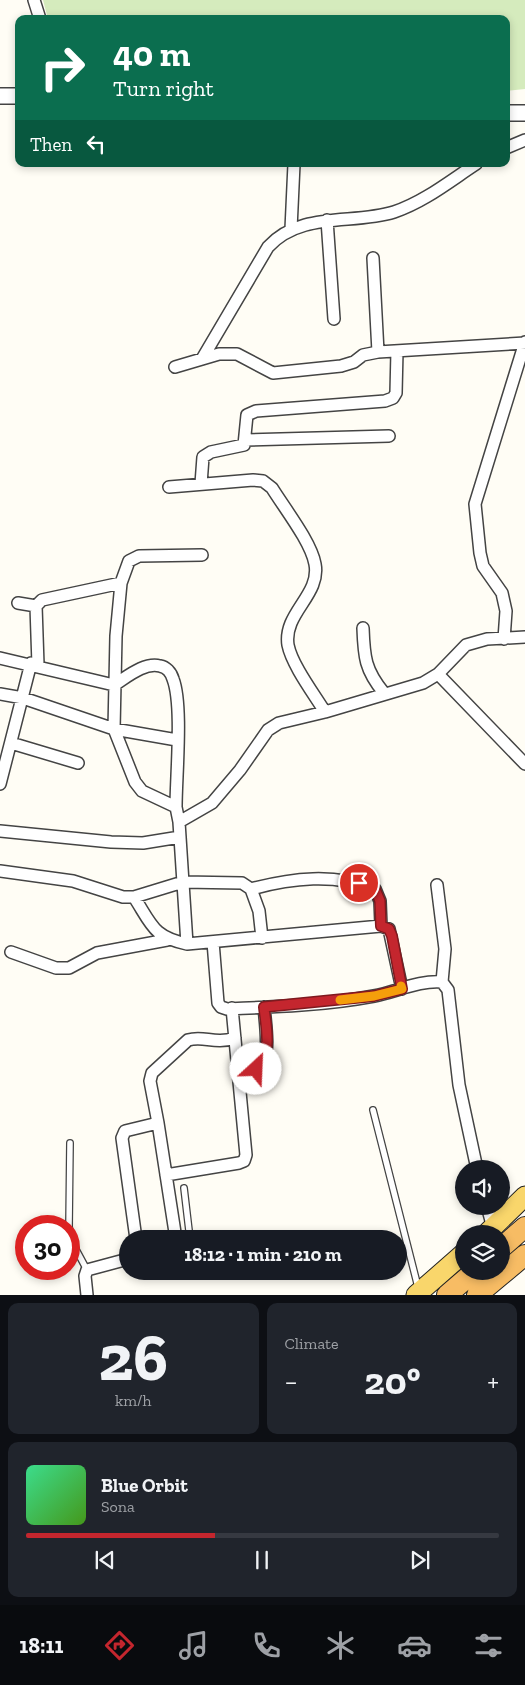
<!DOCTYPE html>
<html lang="en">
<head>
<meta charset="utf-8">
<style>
  body { margin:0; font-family:"Zilla Slab",serif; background:#20242c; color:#f1f3f6; height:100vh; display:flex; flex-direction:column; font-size:19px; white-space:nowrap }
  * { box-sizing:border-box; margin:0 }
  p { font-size:16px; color:#9ea1a6 }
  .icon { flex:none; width:28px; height:28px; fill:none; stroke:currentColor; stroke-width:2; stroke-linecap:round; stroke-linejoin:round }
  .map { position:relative; height:1295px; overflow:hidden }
  .details { display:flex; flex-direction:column; gap:8px; padding:8px; background:#0d0f14; flex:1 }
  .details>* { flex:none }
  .banner { position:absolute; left:15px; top:15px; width:495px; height:152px; border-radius:10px; box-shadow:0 2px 8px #0003; background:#0b6e4f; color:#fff; overflow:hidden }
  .controls { position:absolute; left:455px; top:1160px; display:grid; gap:10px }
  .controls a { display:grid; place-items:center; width:55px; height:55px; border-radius:50%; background:#171b24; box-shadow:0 2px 8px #0003; font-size:25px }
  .speed { position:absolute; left:15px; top:1215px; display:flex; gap:10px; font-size:25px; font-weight:700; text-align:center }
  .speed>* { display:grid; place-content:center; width:65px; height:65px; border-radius:50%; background:#171b24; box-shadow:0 2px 8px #0003; line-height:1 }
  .speed .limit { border:8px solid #d22; background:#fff; color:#111 }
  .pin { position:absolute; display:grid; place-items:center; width:42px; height:42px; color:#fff; margin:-21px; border:2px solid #fff; border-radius:50%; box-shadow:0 1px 5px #0007 }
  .me { position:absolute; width:55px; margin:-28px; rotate:25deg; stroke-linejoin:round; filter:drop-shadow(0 0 4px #0008) }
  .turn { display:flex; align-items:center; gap:18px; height:105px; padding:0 15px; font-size:22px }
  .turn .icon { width:65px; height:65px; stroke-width:2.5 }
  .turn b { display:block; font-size:35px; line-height:42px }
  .then { display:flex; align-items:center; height:48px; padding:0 15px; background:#0003; gap:10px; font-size:19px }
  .big { font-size:38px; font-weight:700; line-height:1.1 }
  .details .card { flex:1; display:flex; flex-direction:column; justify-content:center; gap:8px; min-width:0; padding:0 18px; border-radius:10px; background:#20242c }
  .details .dial { align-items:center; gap:0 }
  .dial b { font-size:65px; line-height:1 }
  .song { display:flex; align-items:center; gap:15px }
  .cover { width:60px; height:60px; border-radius:8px; background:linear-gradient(135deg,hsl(150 70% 55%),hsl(100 70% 35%)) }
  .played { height:5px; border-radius:2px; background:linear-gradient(90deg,#c4262e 40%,#363941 40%) }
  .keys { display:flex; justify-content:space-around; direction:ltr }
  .heat { display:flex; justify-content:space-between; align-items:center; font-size:28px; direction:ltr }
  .details .tiles { flex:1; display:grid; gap:8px; grid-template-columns:1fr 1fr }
  .card:last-child { grid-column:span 2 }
  .trip { position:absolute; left:119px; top:1230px; width:288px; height:50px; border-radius:25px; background:#171b24; box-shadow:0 2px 8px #0003; font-weight:700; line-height:50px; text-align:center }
  .tab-bar { display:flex; height:80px; justify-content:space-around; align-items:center; background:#090b0e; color:#9ea1a6 }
  .tab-bar .icon { width:35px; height:35px }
  .tab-bar .on { color:#c4262e }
  .tab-bar b { font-size:22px; color:#f1f3f6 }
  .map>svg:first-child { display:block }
  .green { fill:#d5ebbd }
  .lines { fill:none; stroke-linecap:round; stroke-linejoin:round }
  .service-casing { stroke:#444; stroke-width:8 }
  .minor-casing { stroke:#444; stroke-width:14 }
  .tertiary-casing { stroke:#444; stroke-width:18 }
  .primary-casing { stroke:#222; stroke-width:21 }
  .trunk-casing { stroke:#222; stroke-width:22 }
  .service { stroke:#fff; stroke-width:5.5 }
  .minor { stroke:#fff; stroke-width:11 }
  .tertiary { stroke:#fff; stroke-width:15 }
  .primary { stroke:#f9d66b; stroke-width:19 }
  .trunk { stroke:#f7bc64; stroke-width:20 }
  .route-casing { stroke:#7f191e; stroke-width:12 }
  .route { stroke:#c4262e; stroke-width:9 }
  .slow { stroke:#f59e0b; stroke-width:9 }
</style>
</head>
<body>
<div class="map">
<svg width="525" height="1295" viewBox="0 0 525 1295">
  <rect width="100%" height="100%" fill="#fffdf5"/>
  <path class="green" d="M43 0H525V89L506 91V19H48Z"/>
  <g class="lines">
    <g class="service-casing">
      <path id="service" d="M373 1110 418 1287
        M70 1143 69 1227 73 1244 87 1270
        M184 1188 190 1239"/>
    </g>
    <g class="minor-casing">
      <path id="minor" d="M34 0 40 19
        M506 148 525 140
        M327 220 334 319
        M291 229 294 164
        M373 258 378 352
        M202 359 268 247C301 211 352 225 394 212 424 202 450 181 476 164
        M175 367 219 354H237L273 373 341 366 354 362 363 355 378 352 525 343
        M245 440 389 436
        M201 484 203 457 211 452 244 445 247 415 256 411 385 401 393 398 396 393 397 351
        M169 487 253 480 263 481 272 488C285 509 311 542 315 564 321 595 283 613 288 645 292 665 314 694 325 712
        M18 603 36 606
        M363 628C364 657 365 670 384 693
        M504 639 506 611 502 593 483 566 480 553 475 504 525 342
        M0 658 114 685C127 677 144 662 160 666 166 667 171 672 173 679 183 705 176 776 176 807L179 822 187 944
        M38 665 36 606 42 600 121 583
        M438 674 525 764
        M0 694 23 698 114 729 177 740
        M11 743 78 763
        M0 784 31 663
        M176 807 142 791 135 782 114 729 116 636 121 583 129 561 139 556 202 555
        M179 822 212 803 240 770 268 730 279 723 325 712 423 683 438 674 466 645 487 639 525 637
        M0 831 111 842 143 843 180 837
        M0 871 73 881 123 897H134L183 882 242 883 251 889 259 911 262 938
        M437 885 445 949 442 982
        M251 889C292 878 334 873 375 889L380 901 381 926
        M134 897C152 925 153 937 187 944L381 926 389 929 402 989
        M213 942 218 1003 221 1007 227 1009C276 1007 326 1005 374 996 396 992 419 980 442 982L448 990 459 1085 477 1169
        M11 952 56 968H69L97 953 167 940
        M239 1075C247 1072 258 1070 263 1063 270 1052 265 1020 264 1007
        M166 1175 239 1163 244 1161 246 1155 232 1008
        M487 1206 493 1228
        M136 1239 122 1138 125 1131 158 1123
        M176 1239 158 1123 150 1081 152 1073 188 1040C204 1035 214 1045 235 1038
        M87 1295 85 1276 87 1270 128 1259"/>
    </g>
    <g class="tertiary-casing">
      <path id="tertiary" d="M0 96H19
        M506 113H525"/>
    </g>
    <g class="primary-casing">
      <path id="primary" d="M486 1234 525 1196
        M416 1295 464 1253"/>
    </g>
    <g class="trunk-casing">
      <path id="trunk" d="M501 1248 525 1227
        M447 1295 475 1271
        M477 1295 525 1255"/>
    </g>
    <use href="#service" class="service"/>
    <use href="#minor" class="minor"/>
    <use href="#tertiary" class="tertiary"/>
    <use href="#primary" class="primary"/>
    <use href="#trunk" class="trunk"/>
  </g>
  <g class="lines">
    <g class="route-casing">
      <path id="route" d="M256 1069C273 1054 266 1027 264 1007L374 996 402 989 392 936 389 929 381 926 380 901 375 889 359 883"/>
    </g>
    <use href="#route" class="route"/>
    <path class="slow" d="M340 1000 374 996 402 989 401 986"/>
  </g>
</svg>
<div class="controls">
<a><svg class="icon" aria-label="sound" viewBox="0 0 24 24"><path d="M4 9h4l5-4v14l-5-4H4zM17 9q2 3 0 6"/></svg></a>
<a><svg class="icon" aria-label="layers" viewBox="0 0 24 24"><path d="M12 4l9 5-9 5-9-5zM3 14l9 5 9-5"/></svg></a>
</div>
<div class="speed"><div class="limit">30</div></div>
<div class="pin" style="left:359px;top:883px;background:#d93025"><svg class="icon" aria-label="arrive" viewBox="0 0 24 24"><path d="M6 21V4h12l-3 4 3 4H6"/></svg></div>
<svg class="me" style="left:256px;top:1069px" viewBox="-20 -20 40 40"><circle r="19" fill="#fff"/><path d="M0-13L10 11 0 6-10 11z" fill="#c4262e"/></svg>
<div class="trip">18:12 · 1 min · 210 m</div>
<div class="banner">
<div class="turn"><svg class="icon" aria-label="right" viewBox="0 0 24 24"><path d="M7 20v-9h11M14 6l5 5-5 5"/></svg><div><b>40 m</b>Turn right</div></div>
<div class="then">Then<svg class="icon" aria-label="left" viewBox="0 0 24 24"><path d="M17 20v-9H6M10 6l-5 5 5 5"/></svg></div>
</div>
</div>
<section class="details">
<div class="tiles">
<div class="card dial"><b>26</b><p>km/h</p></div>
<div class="card"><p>Climate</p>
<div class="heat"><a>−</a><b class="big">20°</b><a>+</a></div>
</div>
<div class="card">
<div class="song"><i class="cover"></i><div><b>Blue Orbit</b><p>Sona</p></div></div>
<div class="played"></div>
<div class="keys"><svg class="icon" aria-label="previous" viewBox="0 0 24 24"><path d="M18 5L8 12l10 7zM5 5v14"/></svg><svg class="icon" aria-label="pause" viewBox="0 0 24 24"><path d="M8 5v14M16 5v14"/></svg><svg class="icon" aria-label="next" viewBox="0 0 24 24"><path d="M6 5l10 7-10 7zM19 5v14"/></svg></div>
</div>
</div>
</section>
<nav class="tab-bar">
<b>18:11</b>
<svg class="icon on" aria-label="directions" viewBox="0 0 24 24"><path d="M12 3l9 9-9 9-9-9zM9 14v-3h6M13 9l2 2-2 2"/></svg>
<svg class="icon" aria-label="music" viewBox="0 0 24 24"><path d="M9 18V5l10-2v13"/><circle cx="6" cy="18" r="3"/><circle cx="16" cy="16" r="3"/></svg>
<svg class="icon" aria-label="phone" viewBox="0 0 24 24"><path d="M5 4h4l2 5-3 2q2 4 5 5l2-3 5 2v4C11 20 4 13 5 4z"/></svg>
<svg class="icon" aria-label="climate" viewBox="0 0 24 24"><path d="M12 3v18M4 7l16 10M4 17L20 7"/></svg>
<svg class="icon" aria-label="car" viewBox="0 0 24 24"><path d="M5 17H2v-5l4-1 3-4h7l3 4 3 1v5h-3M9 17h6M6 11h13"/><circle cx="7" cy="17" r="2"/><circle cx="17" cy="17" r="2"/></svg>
<svg class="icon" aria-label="filters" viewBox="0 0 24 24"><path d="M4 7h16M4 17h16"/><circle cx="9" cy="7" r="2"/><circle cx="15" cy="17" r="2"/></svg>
</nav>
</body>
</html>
